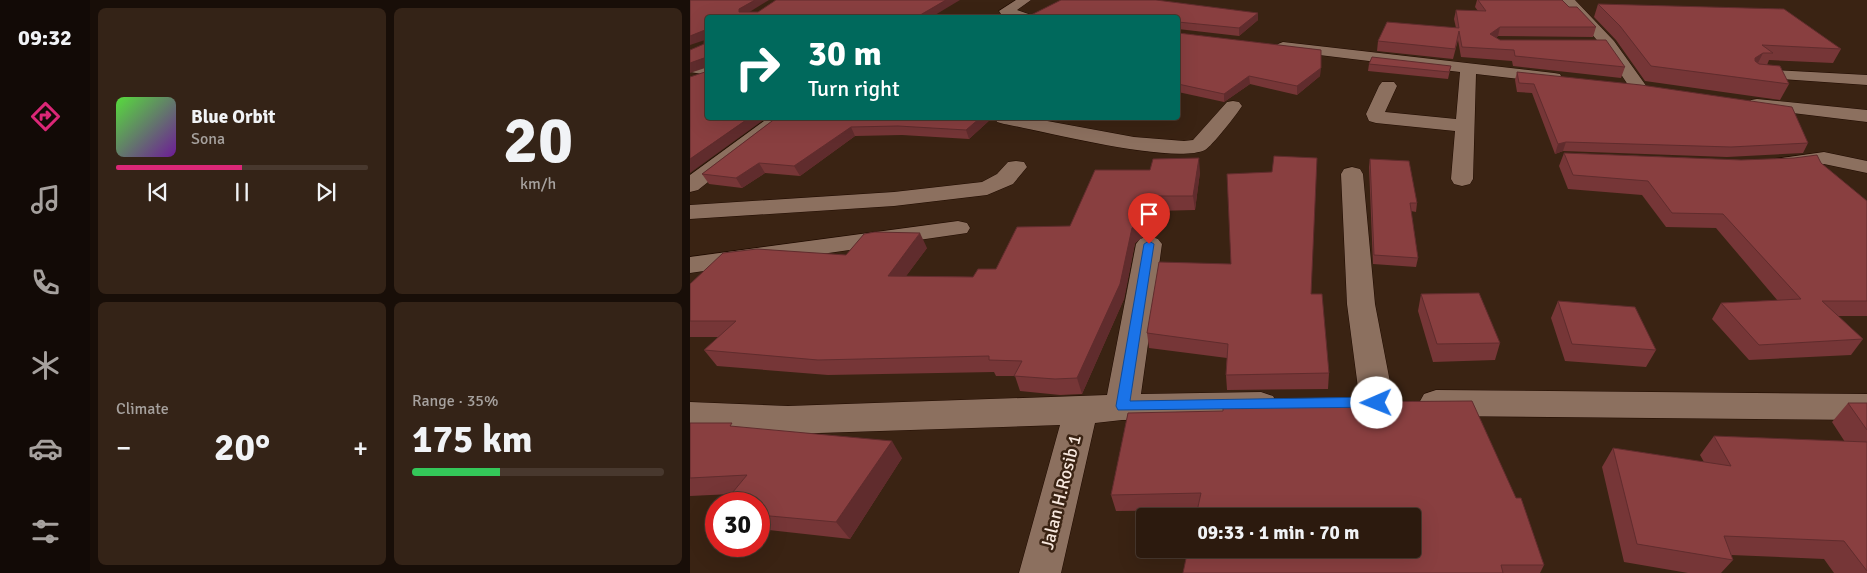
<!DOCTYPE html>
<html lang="en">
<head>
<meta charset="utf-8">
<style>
  body { margin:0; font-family:Signika,sans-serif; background:#342317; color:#f1f3f6; height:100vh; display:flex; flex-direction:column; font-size:19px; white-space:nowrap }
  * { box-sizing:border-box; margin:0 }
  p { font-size:16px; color:#a6a19e }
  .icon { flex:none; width:28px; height:28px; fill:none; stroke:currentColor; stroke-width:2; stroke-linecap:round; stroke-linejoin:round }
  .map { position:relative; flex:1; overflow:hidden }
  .panel { display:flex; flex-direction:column; gap:8px; padding:8px; background:#180e08; width:600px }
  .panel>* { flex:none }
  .top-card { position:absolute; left:15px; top:15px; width:475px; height:105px; border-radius:5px; box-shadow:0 5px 20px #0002,0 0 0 1px #48382e; background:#00695c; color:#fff; overflow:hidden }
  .speed { position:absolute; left:15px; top:492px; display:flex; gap:10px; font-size:25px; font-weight:700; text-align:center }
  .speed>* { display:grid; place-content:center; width:65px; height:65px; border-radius:50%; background:#2c1a0e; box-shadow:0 5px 20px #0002,0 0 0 1px #48382e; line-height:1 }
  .speed .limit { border:8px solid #d22; background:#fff; color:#111 }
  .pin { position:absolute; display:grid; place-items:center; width:42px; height:42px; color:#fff; margin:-51px -21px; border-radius:50% 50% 50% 0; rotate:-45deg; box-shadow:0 0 5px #0007 }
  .pin .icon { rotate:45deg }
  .me { position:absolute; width:55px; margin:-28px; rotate:269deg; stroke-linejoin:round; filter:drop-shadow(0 0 4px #0008) }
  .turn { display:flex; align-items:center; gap:18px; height:105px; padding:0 20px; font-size:22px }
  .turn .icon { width:65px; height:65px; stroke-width:2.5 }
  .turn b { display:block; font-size:35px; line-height:42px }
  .big { font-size:38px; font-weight:700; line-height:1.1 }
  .panel .card { flex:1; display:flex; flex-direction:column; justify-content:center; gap:8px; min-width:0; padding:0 18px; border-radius:8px; background:#342317 }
  .panel .dial { align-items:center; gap:0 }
  .dial b { font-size:65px; line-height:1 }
  .song { display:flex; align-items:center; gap:15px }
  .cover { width:60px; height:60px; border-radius:8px; background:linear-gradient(135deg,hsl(110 70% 55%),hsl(280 70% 35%)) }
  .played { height:5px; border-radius:2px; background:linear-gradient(90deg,#db2777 50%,#48382e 50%) }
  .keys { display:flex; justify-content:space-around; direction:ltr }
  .heat { display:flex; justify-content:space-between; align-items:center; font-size:28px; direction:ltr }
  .charge { height:8px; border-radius:4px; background:linear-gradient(90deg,#34c759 35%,#48382e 0) }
  .panel .tiles { flex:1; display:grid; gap:8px; grid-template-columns:repeat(2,1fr) }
  .trip { position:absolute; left:446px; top:508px; width:285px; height:50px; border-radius:5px; background:#2c1a0e; box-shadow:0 5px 20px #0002,0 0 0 1px #48382e; font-weight:700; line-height:50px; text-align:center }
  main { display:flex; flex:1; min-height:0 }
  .tab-bar { display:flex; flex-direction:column; width:90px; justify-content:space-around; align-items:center; background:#120a06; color:#a6a19e }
  .tab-bar .icon { width:35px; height:35px }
  .tab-bar .on { color:#db2777 }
  .tab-bar b { font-size:22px; color:#f1f3f6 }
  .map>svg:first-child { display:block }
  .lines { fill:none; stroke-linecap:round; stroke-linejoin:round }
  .lane-casing { stroke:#200b00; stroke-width:1 }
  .street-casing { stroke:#200b00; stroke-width:1 }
  .lane { fill:#8c705f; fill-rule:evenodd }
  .street { fill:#8c705f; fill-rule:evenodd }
  .wall { fill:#763637 }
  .shaded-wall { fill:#602c2d }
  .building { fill:#893f40; stroke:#602c2d }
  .route { fill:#1a73e8; stroke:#114b97 }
  .labels { text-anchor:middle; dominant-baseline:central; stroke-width:5; stroke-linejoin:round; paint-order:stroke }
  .near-street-label { font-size:18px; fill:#f8e8de; stroke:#3a2313 }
</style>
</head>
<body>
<main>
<nav class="tab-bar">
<b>09:32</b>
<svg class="icon on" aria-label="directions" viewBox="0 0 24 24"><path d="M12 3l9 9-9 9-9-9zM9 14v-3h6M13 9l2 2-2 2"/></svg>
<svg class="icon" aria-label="music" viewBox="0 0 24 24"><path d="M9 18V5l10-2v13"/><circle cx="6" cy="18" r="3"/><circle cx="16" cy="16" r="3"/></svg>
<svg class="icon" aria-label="phone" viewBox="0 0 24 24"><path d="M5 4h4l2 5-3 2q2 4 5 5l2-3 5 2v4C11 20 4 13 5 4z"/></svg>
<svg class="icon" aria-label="climate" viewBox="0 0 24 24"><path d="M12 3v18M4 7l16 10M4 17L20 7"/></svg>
<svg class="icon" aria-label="car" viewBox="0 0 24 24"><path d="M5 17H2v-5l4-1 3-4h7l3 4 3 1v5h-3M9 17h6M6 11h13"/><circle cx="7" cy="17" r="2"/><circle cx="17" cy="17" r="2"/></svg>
<svg class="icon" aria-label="filters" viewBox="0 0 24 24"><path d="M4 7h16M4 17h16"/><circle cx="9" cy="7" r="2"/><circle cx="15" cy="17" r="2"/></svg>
</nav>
<section class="panel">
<div class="tiles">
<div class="card">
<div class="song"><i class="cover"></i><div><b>Blue Orbit</b><p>Sona</p></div></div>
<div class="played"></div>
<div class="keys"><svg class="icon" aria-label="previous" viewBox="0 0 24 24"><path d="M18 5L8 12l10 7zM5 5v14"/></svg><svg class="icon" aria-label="pause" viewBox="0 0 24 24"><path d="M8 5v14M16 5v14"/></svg><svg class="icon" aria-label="next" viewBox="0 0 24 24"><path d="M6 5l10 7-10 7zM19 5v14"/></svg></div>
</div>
<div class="card dial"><b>20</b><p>km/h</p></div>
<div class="card"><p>Climate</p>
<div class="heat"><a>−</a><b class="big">20°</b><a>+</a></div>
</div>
<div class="card"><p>Range · 35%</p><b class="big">175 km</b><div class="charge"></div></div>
</div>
</section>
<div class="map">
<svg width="1177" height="573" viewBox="0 0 1177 573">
  <rect width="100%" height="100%" fill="#3a2313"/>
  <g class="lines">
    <g class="lane-casing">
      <path id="lane" d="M1067 69 1177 75V85L1062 77 1059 74Z"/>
    </g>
    <g class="street-casing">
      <path id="street" d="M326 0H341L327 10 350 18H325L311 14 309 11Z
        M872 0H885L924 41 957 87 954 91H942L913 47Z
        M593 42 864 73 870 74 872 78 870 82 864 83 786 74 783 179 780 184 772 186 764 184 761 179 765 131 686 123 679 121 676 114 689 86 692 82H704L707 86 695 112 766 119 770 72 588 50 585 47 588 44Z
        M0 62 18 65V75L0 72Z
        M1067 99 1177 110V122L1061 108 1058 104 1061 100Z
        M543 101 549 102 552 106C547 114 522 146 515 150 483 165 353 131 314 124L307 122 305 118H341L444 137 494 141 503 140 537 102Z
        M78 118H99L8 190 0 192V175Z
        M1134 152 1177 161V173L1134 164 1092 170 1084 169 1081 164 1084 159Z
        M326 161 334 162 337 167 323 184 297 195 204 206 0 219V205L204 192 292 182 307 174 318 162Z
        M662 167 670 169 673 174 685 304 704 403 699 412 687 416 675 412 670 403 657 304 651 174 654 169Z
        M268 221 277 223 280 228 277 233 0 273V257Z
        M459 236 468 239 472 244 451 394 571 392 583 396 588 405 583 414 571 418 432 420 405 423 371 573H329L370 425 98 434 0 430V402L98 406 417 395 446 244 450 239Z
        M746 390 1177 394V420L746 416 734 412 729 403 734 394Z"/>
    </g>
    <use href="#lane" class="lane"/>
    <use href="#street" class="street"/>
  </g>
  <path class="wall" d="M787 0H872L879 7 906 27 903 37 808 36 806 38 810 40 935 67 931 78 823 66 822 61 771 57 768 40 763 59 687 51 688 41 766 28 764 19 766 10 788 11 785 7Z
    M908 4 1151 49 1143 63 1079 60 1077 65 1099 84 1090 100 955 81 926 40 904 17Z
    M568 13V20L549 36 488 29V30V18Z
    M488 33 631 50 630 76 607 95 560 84 534 102 488 92Z
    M679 64 761 66 758 79 678 71Z
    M827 72 1118 143 1113 153 1037 157 873 151 865 154 842 93 827 92 825 80Z
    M86 118H302L279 139 212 135 165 136 110 176 75 173 52 188 19 184 12 174Z
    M874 153 1051 160 1131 163 1177 201V316H1148L1173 339 1161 355 1059 360 1022 319 1031 303 1088 301 1026 228 976 227 952 195 878 189 869 166Z
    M680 159 727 203 726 212 721 211 728 258 726 267 683 264 679 167Z
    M510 172 505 210 464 211 454 236 445 243 434 299 392 394 370 395 330 391 325 376H306L304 372 138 375 27 366 14 350 29 337H0V284L156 255 237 248 216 276 283 277 306 269 380 226Z
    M621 294 639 373 638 389 537 390 536 375 537 358 459 348 457 333Z
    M731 294 810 343 805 360 743 362 728 311Z
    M868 301 966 350 956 367 875 361 861 318Z
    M1158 403H1177V573H1144L1134 559 1041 555 1043 560 1031 573H998L934 562 912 467 923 448 1014 462 1010 455 1024 436 1155 442 1142 422Z
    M438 413 854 565 850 573H493L507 510 426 511 421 495Z
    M0 423 45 427 212 458 160 539 69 529V504L42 494 0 496Z"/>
  <path class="shaded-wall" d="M65 0H79L53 16 49 12V9Z
    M256 0H270L240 18H225Z
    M568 13V20L549 36V28Z
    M810 27 808 36 798 44 800 34Z
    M15 30 18 39 0 45V36Z
    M1073 53 1066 67 1058 72 1065 58Z
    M14 58 18 67 0 73V63Z
    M631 68 630 76 607 95V86Z
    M559 76 560 84 534 102V94Z
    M59 118H76L0 173V159Z
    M290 118H302L279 139 276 130Z
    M161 127 165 136 110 176 104 166Z
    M876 142 873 151 865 154 868 144Z
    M509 158 510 172 505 210 503 196Z
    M69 163 75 173 52 188 46 178Z
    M462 196 464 211 454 236 445 243 434 299 392 394 387 378 442 228Z
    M230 233 237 248 205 291 198 276Z
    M202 441 212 458 160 539 146 522Z"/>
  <path class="building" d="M0 0H65L49 9V12H68L86 0H256L225 18H18V118H59L0 159V77L15 72 14 58 0 63V50L14 44 15 30 0 36Z
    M371 0H466L568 13 549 28 488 22V18H335Z
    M788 0H872L879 7H887L906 27H810L800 34 810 40H916L935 67 825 56 824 50 772 47 769 31 765 49 688 41 697 22 769 28 766 10 796 11Z
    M908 4 1094 9 1151 49 1072 45 1083 53H1073L1065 58V61L1069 64 1090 66 1099 84 961 66 930 26Z
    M488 33 631 50V68L607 86 559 76 534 94 488 84Z
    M682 57 761 66 759 72 679 64Z
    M827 72 951 85 1102 107 1118 143 1041 147 876 142 868 144 844 84 829 83Z
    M86 118H290L276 130 208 126 161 127 104 166 69 163 46 178 12 174Z
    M874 153 1051 160 1104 158 1127 155 1131 163 1177 201V301H1132L1173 339 1069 345 1031 303 1111 299 1033 214 982 213 958 181 883 175Z
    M584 156 627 158 621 294H632L639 373 536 375 538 344 457 333 469 262 541 264 537 174 582 172Z
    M509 158 503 196H462L452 221 442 228 430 284 387 378 365 379 324 376 332 361 299 360V356L128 360 14 350 46 321H0V284L33 253 67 249 156 255 174 234 185 232 230 233 198 276 283 277 288 269H306L327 227 380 226 405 170H460L463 159Z
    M680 159 719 161 727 203H720L728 258 684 255Z
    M789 293 810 343 747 344 731 294Z
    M868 301 945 307 966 350 882 344Z
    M782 401 826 498H831L854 565H811L813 573H493L498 549H722V516H506L511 493 421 495 438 413 533 411V403Z
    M1158 403H1177V430Z
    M0 423H42L40 426 202 441 146 522 69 515V504H33L57 475 0 478Z
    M1024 436 1177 442V571L1154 541 1034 536 1043 560 947 544 923 448 1041 466Z"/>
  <path class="route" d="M459 241 464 244 440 401 687 397 692 399 694 403 692 407 428 410 426 406 454 244Z"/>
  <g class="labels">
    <g class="near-street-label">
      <text transform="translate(371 492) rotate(-76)">Jalan H.Rosib 1</text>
    </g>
  </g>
</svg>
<div class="speed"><div class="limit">30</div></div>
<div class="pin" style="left:459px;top:244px;background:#d93025"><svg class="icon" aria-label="arrive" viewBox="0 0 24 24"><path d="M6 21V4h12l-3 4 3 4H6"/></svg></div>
<svg class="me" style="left:687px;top:403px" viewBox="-20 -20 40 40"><circle r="19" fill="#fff"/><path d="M0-13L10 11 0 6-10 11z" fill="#1a73e8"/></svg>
<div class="trip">09:33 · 1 min · 70 m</div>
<div class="top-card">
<div class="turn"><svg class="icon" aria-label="right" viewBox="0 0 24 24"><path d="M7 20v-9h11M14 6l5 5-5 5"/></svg><div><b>30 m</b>Turn right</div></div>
</div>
</div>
</main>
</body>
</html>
